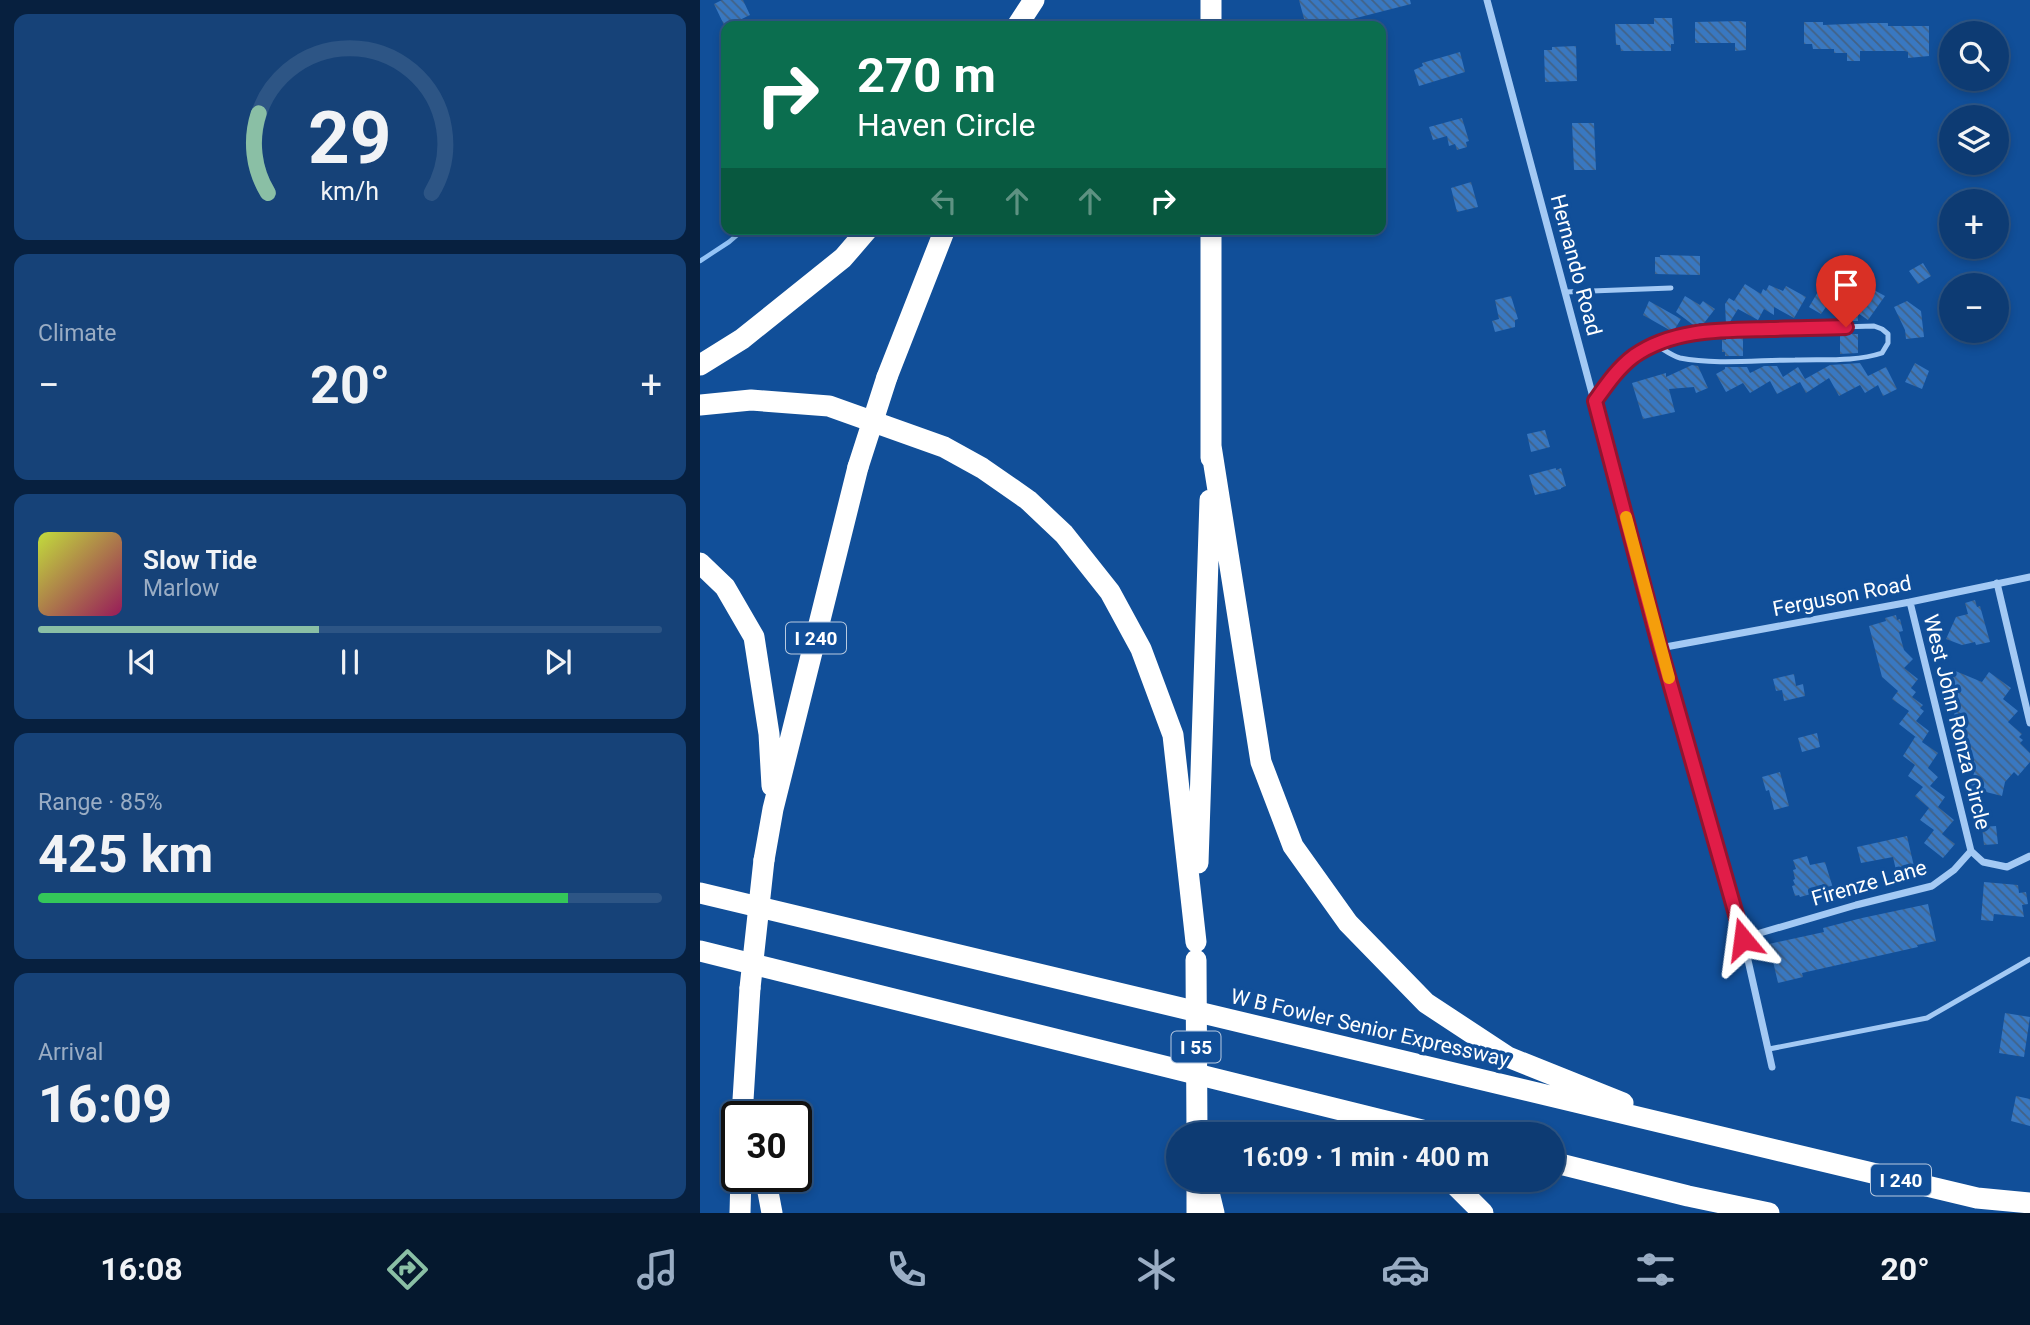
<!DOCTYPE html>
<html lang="en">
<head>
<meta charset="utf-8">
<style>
  body { margin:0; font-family:Roboto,sans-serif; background:#164278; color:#f1f3f6; height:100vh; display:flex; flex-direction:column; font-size:26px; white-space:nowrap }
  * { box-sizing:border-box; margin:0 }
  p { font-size:23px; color:#9aadc4 }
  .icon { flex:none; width:38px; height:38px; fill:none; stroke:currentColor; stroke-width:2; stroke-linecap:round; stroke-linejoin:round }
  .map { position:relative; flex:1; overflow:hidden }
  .side { display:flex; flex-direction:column; gap:14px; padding:14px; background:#07203f; width:700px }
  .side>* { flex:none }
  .top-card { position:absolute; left:21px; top:21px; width:665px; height:214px; border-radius:14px; box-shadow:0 4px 10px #0003,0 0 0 2px #2d5585; background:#0b6e4f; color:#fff; overflow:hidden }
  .buttons { position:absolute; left:1239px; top:21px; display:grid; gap:14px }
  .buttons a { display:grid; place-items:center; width:70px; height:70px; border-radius:50%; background:#0d3b73; box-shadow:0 4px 10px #0003,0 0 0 2px #2d5585; font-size:35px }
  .speed { position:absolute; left:21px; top:1101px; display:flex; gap:14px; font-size:35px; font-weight:700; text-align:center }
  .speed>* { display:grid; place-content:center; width:91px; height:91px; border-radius:50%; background:#0d3b73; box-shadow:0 4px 10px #0003,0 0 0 2px #2d5585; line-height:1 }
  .speed .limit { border:4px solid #111; border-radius:10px; background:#fff; color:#111 }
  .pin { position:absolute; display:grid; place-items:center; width:60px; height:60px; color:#fff; margin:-72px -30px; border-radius:50% 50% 50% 0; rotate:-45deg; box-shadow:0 0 7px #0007 }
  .pin .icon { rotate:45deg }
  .me { position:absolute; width:77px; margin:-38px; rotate:344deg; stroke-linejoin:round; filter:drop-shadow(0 0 5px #0008) }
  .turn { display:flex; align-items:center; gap:24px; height:147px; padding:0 21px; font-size:32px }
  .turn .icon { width:91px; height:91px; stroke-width:2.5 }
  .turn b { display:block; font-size:49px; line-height:60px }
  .lanes { display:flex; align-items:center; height:66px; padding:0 21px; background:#0003; justify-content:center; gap:35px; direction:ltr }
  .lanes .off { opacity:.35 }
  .big { font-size:52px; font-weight:700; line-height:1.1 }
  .side .card { flex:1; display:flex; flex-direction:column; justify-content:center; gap:10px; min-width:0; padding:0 24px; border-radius:14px; background:#164278 }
  .side .dial { align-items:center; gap:0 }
  .dial svg { height:182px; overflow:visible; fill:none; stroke:#2d5585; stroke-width:7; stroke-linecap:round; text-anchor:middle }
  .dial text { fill:#f1f3f6; stroke:none }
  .song { display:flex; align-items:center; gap:21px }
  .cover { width:84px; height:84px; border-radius:10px; background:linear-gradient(135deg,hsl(70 70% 55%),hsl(330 70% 35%)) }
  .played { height:7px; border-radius:4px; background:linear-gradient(90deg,#8abfa5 45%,#2d5585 45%) }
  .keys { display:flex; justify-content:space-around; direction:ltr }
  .heat { display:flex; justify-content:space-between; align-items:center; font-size:38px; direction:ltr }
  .charge { height:10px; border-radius:5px; background:linear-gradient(90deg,#34c759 85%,#2d5585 0) }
  .trip { position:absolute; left:466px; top:1122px; width:399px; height:70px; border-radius:35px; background:#0d3b73; box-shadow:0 4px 10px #0003,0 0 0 2px #2d5585; font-weight:700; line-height:70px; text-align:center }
  .dock { display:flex; height:112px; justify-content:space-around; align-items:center; background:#05182e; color:#9aadc4 }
  .dock .icon { width:49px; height:49px }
  .dock .on { color:#8abfa5 }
  .dock b { font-size:32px; color:#f1f3f6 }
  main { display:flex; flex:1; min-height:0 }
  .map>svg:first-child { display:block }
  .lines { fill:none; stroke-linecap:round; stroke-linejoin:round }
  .stream { stroke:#94c4f7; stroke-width:4.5 }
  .building { fill:url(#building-back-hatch) }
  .lane { stroke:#a3c9f4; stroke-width:5 }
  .street { stroke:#a3c9f4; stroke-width:7 }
  .highway { stroke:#fff; stroke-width:21 }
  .highway-bridge { stroke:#fff; stroke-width:21 }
  .route-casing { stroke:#92132f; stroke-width:18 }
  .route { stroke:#e11d48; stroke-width:12 }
  .slow { stroke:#f59e0b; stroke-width:12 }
  .labels { text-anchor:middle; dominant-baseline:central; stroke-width:7; stroke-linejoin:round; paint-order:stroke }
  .shield { fill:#114f99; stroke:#b8cae0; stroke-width:2 }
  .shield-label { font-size:19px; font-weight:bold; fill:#fff }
  .street-label { font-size:21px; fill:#fff; stroke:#114f99 }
</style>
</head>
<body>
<main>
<section class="side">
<div class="card dial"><svg viewBox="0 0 100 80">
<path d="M14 69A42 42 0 1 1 86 69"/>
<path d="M14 69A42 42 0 0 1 10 34" stroke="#8abfa5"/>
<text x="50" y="56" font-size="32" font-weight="700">29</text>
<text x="50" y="72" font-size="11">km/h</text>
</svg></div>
<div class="card"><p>Climate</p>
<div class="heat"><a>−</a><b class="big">20°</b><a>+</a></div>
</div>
<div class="card">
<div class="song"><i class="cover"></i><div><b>Slow Tide</b><p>Marlow</p></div></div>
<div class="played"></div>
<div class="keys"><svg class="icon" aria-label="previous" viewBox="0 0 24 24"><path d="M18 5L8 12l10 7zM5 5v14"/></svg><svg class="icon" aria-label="pause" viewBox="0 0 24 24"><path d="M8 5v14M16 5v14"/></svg><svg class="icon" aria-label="next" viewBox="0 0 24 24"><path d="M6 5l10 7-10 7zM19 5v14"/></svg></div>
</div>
<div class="card"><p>Range · 85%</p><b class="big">425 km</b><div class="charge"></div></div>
<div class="card"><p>Arrival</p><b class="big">16:09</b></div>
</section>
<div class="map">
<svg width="1330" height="1213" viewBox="0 0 1330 1213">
  <defs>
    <pattern id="building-back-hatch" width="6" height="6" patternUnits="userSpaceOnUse" patternTransform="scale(1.75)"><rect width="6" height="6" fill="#3978c1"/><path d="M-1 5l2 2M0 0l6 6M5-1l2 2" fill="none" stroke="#426286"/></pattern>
  </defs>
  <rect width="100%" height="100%" fill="#114f99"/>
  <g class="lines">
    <path class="stream" d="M0 261 29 242 44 229"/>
  </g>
  <path class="building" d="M22 0H43L50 15 25 27 14 4Z
    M599 0H710L711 4 625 26H606Z
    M954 18H972L974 44H971V51H921L920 45H916L915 24H954Z
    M1040 21 1046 22V50L1035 51V43H995V22Z
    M1104 22H1123V25L1171 23H1188V26H1229V56L1208 58V52L1205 51H1160V61H1147V53H1134V49H1113L1112 44H1104Z
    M876 46 877 81 845 82 844 50H852V47Z
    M760 52 765 72 719 86 714 70 723 66 722 63Z
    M762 118 769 141 766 142 767 147 757 150 755 144 749 146 747 136 733 140 729 127Z
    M872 123H894L896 170H874Z
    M771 182 778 207 757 212 751 188Z
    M960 255 1000 256V275L955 274V257H960Z
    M1223 263 1231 276 1218 284 1209 271Z
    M1133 277 1157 290 1161 283 1185 296 1168 320 1158 313V321H1152L1126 307 1121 314 1109 307 1119 290 1124 293Z
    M1045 284 1061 294 1063 289 1066 291 1069 285 1083 291 1086 286 1106 297 1094 318 1074 307V315L1064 309 1058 320 1038 309 1028 325H1026L1025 304 1029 298 1034 301Z
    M811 296 818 319 815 320V327L795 332 792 321 799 319 795 300Z
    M985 296 1000 305 1003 301 1015 309 1004 323H999L996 327 976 312Z
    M949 301 981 319 973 332 943 315Z
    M1207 301 1221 311 1224 337 1206 339 1205 330 1194 307Z
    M1140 334H1158V353L1140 354Z
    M1026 335 1043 336V356H1025V352H1022V340H1026Z
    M1160 363 1168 376 1186 367 1197 389 1183 396 1178 385 1165 393 1160 385 1139 396 1129 378 1106 393 1100 382 1077 394 1070 381 1050 393 1043 383 1026 392 1016 374 1025 369V367H1047L1050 373 1064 366H1077L1083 377 1098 367 1105 379 1130 365Z
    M1215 363 1229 371 1222 389 1205 382Z
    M992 365 998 366 1008 388 996 393 994 387 969 389 975 412 943 419 932 383 966 373V377Z
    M845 430 850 447 831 452 827 434Z
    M856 468V470L861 468 866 486 861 488V489L835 495 829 475Z
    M1275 600 1277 607 1280 606 1290 642 1276 645 1275 642 1262 645 1246 639 1256 617 1268 614 1265 603Z
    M1196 615 1197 620 1200 619 1203 631 1199 632 1204 650 1213 659 1204 668 1218 679 1211 688 1216 692 1212 697 1223 705 1220 708 1224 711 1216 721 1229 731 1222 742 1238 753 1228 768 1238 777 1230 786 1245 797 1238 807 1254 820 1242 834 1255 844 1243 858 1224 843 1234 830 1220 820 1229 808 1215 796 1223 787 1208 776 1215 765 1203 756 1215 737 1217 738 1199 724 1209 711 1192 699 1198 691 1182 677 1169 626 1186 621 1185 618Z
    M1253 670 1282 682 1289 672 1311 688 1303 699 1318 711 1308 722 1322 734 1319 737 1323 740 1320 743 1330 753V762L1318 776 1314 772 1305 782 1302 796 1270 788 1275 769 1262 765 1268 745 1257 740 1263 722 1253 718 1258 702 1243 695Z
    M1094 674 1096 686 1103 684 1105 696 1084 701 1082 690 1076 691 1073 679Z
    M1117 733 1120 747 1102 752 1098 738Z
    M1080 772 1089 806 1074 810 1069 790 1066 791 1062 777Z
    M1296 826 1298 844 1284 845 1282 827Z
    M1207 836 1216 875 1198 879 1193 857 1161 863 1157 847Z
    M1107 856 1110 865 1125 862 1133 888 1100 897 1099 895 1095 896 1092 886 1095 885 1093 880 1095 879 1093 870 1096 869 1093 860Z
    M1284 882 1318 885 1319 893 1326 892 1328 904 1322 905 1324 917 1294 914 1293 921 1281 920Z
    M1228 904 1236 941 1217 945 1218 947 1102 973 1103 977 1078 983 1069 944 1124 932 1123 928 1162 918Z
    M1305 1013 1330 1017 1324 1057 1299 1053Z
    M1316 1096 1330 1099V1126L1311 1121Z"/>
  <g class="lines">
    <path class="lane" d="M865 292 971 288
      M895 401C907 384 917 369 934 357 973 327 1027 330 1073 329 1107 328 1140 327 1174 326L1182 329 1188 334V343L1182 353C1155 362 1123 359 1095 360 1059 360 1015 365 980 358 972 356 963 349 956 345
      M1069 1049 1227 1018 1330 959"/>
    <path class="street" d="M787 0 960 648 1043 938 1072 1067
      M1297 583 1330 723
      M1210 602 1271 851
      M960 648 1210 602 1330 577
      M1043 938 1156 905 1232 886 1254 870 1271 851 1283 862 1307 867 1330 856"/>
    <path class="highway" d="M511 0V26
      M317 26 334 0
      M0 365 42 339 143 258 168 229
      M187 377 245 229
      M0 405 51 400 129 406 244 447 282 468 328 500 364 534 410 592 441 649 473 735 496 942
      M511 446 561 762 593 846 648 923 726 1003 808 1057 923 1103
      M511 458V229
      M0 563 25 587 54 637 69 734 72 786
      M64 860 73 809 158 467
      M498 863 510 500
      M0 893 1277 1198 1330 1203
      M0 951 738 1134
      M42 1116 50 988
      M852 1162 988 1196 1069 1213
      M65 1176 72 1213
      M497 1180V1213
      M506 1180 514 1213
      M750 1180 783 1213
      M40 1213 41 1176"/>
    <path class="highway-bridge" d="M158 467 187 377
      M496 960 497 1134
      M50 988 64 860"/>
  </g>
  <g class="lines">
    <g class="route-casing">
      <path id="route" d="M1043 939 960 648 895 401C907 384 918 368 934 356 974 328 1025 330 1070 329 1096 328 1121 328 1146 327"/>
    </g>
    <use href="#route" class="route"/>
    <path class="slow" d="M926 517 969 678"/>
  </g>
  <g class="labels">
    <g class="shield">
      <rect x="86" y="622.5" width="60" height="31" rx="5"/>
      <rect x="471.5" y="1031.5" width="49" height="31" rx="5"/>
      <rect x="1171" y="1164.5" width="60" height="31" rx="5"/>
    </g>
    <g class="shield-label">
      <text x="116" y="638">I 240</text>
      <text x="496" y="1047">I 55</text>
      <text x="1201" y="1180">I 240</text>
    </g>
    <g class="street-label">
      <text transform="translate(876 265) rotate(75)">Hernando Road</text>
      <text transform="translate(1142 596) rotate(-11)">Ferguson Road</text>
      <text transform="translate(1257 722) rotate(76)">West John Ronza Circle</text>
      <text transform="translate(1169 883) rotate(-16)">Firenze Lane</text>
      <text transform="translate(670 1028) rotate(13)">W B Fowler Senior Expressway</text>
    </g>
  </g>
</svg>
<div class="buttons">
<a><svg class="icon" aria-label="search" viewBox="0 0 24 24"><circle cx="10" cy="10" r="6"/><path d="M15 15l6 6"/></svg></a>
<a><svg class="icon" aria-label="layers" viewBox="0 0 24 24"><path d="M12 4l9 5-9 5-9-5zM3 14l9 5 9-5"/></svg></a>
<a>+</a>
<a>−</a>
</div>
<div class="speed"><div class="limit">30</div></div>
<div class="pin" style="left:1146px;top:327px;background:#d93025"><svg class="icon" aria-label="arrive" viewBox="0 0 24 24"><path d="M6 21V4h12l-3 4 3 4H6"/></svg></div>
<svg class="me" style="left:1043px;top:939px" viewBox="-20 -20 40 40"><path d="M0-17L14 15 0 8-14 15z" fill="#e11d48" stroke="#fff" stroke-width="4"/></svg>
<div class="trip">16:09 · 1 min · 400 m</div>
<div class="top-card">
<div class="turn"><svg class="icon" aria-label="right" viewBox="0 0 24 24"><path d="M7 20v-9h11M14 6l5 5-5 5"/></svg><div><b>270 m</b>Haven Circle</div></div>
<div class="lanes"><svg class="icon off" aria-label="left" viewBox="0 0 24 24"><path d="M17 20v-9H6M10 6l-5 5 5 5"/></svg><svg class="icon off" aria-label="ahead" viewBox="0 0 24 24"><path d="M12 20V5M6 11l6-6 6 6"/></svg><svg class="icon off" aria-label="ahead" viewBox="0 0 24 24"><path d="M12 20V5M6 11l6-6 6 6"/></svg><svg class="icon" aria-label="right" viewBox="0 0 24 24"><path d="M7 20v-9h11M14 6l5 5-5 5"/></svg></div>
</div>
</div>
</main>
<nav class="dock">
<b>16:08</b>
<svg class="icon on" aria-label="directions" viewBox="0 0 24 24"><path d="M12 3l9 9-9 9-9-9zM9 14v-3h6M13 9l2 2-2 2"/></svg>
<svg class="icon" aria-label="music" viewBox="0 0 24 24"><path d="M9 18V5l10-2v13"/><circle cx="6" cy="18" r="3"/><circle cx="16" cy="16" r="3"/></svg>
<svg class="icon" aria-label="phone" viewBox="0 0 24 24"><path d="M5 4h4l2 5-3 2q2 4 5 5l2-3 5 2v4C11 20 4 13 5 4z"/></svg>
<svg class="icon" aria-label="climate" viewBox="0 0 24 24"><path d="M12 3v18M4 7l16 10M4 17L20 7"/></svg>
<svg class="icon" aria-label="car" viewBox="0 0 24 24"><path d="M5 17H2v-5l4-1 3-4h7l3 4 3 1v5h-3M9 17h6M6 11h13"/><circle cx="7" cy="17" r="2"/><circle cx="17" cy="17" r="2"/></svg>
<svg class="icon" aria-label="filters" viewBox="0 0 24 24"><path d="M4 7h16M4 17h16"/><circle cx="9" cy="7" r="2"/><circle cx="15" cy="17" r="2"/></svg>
<b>20°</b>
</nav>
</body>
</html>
